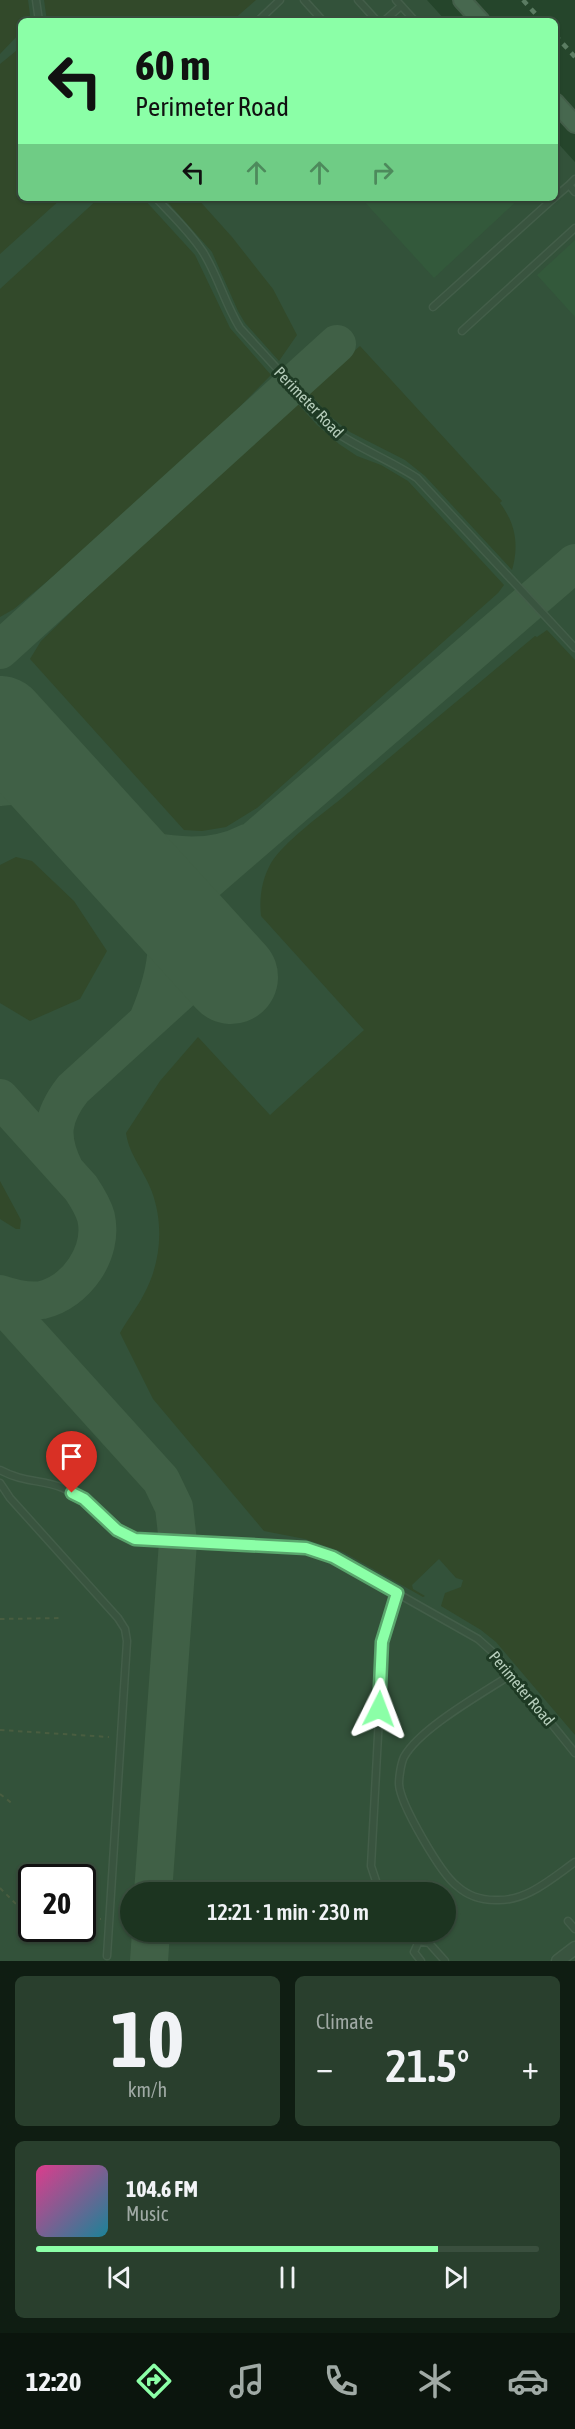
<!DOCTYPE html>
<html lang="en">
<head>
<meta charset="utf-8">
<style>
  body { margin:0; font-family:"Asap Condensed",sans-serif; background:#293f2d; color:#f1f3f6; height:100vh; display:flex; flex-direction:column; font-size:22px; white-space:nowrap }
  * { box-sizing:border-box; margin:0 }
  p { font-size:20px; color:#a0aaa5 }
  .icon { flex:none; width:33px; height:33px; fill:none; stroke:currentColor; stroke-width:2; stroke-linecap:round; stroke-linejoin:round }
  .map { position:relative; height:1961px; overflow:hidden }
  .drawer { display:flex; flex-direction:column; gap:15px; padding:15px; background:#0f1d12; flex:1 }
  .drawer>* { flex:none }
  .guide { position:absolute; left:18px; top:18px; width:540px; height:183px; border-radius:9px; box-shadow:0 2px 4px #0004,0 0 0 2px #3a4f3e; background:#8bffa7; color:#111; overflow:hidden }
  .speed { position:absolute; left:18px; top:1864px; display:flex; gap:12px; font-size:30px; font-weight:700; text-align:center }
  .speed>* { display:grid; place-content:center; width:78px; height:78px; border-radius:50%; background:#1c3420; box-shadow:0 2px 4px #0004,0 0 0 2px #3a4f3e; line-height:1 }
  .speed .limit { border:3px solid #111; border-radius:9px; background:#fff; color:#111 }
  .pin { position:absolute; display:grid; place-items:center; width:51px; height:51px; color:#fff; margin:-62px -26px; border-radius:50% 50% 50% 0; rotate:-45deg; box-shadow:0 0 6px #0007 }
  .pin .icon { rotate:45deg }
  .me { position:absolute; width:66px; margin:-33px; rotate:3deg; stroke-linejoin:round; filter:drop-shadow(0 0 4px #0008) }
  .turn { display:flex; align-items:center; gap:21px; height:126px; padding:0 18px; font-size:27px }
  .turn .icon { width:78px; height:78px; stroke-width:2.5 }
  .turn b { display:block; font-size:42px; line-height:51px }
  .lanes { display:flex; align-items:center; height:57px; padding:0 18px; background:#0003; justify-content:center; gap:30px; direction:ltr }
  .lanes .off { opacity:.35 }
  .big { font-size:45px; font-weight:600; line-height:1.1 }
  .drawer .tile { flex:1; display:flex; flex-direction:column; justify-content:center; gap:9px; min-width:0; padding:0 21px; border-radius:9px; background:#293f2d }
  .drawer .dial { align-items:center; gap:0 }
  .dial b { font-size:78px; line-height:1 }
  .song { display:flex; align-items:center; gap:18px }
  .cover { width:72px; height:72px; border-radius:9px; background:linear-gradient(135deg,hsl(330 70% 55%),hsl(190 70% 35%)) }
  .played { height:6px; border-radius:3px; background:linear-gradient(90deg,#8bffa7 80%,#3a4f3e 80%) }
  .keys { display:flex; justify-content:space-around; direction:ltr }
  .heat { display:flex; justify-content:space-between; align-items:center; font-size:33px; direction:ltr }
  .drawer .tiles { flex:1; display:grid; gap:15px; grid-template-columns:1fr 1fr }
  .tile:last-child { grid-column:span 2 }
  .trip { position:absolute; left:120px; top:1882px; width:336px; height:60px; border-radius:30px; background:#1c3420; box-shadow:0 2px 4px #0004,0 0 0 2px #3a4f3e; font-weight:600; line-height:60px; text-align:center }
  .tab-bar { display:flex; height:96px; justify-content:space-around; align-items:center; background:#0b150d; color:#a0aaa5 }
  .tab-bar .icon { width:42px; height:42px }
  .tab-bar .active { color:#8bffa7 }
  .tab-bar b { font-size:27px; color:#f1f3f6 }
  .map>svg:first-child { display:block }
  .airport { fill:#33523a; fill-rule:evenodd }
  .green { fill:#32492a }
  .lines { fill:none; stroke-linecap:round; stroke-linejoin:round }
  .taxiway { stroke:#406046; stroke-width:38 }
  .runway { stroke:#406046; stroke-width:94 }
  .building { fill:#33593b }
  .lane-casing { stroke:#435e49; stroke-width:9 }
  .street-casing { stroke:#435e49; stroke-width:15 }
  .secondary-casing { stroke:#435e49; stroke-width:20 }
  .path { stroke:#495d40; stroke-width:2; stroke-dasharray:4.5 4.5; stroke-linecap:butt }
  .lane { stroke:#39543f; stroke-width:6 }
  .street { stroke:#39543f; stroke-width:12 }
  .secondary { stroke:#47684f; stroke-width:16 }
  .rail { stroke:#5b7c62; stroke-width:4.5; stroke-dasharray:6 6; stroke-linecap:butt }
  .route-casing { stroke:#5aa66d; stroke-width:15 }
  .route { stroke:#8bffa7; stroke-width:10 }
  .labels { text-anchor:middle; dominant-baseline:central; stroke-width:6; stroke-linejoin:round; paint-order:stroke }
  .street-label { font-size:16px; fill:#b7cebc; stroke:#1e3a24 }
</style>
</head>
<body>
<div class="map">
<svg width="575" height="1961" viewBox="0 0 575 1961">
  <rect width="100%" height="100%" fill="#25452b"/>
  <path class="airport" d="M0 0H427L446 21H21V198H555V140L575 162V1961H0ZM32 1878H82V1929H32ZM130 1893H446V1932H130Z"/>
  <path class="green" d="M0 0H28L30 15 27 21H21L20 33 0 54Z
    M44 0H256L232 21H47Z
    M16 51H21V198H62L0 254V64Z
    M99 198H143L195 255 230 328 271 375 190 457 103 535 14 609 0 617V289Z
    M164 198H197L232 237 273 289 297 335 279 361 245 323 238 311 212 252Z
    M360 346 502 501 500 503C516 524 519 546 512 570L425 476 405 460 350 432 331 417 308 392Z
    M297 403 317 425 339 444 357 456 381 465 408 481 504 585 498 593 257 808 226 827 202 831 184 830 30 659 41 641 117 567Z
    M547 630 575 660V1735L496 1642 481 1630 441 1606 445 1593 461 1587 463 1580 456 1578 439 1559 412 1585 413 1589 425 1596 423 1597 343 1552 305 1539 264 1531 153 1399 120 1333C127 1320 137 1308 144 1294 161 1263 164 1225 152 1192 145 1172 129 1155 126 1133L160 1081 198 1037 270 1115 364 1030 261 916C259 897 262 879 271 863 284 842 322 814 342 798 406 743 471 690 535 636L537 637Z
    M16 857 32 861 74 901 107 951 80 999 30 1021 0 1003V865Z
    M0 1181 21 1220 20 1229H16L0 1219Z"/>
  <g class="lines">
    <path class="taxiway" d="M0 650 337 344
      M0 787C27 783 48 791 72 802
      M98 831C139 854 203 866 247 843
      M171 912 575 563
      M149 1017C166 976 176 935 154 893
      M0 1098 81 1188C87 1197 93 1206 96 1217 104 1253 76 1292 42 1300 29 1302 12 1298 0 1294
      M65 1170C49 1138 51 1117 73 1089L215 960
      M0 1302 161 1480 174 1507 178 1542 153 1893
      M149 1961 151 1932"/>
    <path class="runway" d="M0 723 231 977"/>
  </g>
  <path class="building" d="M361 198H520L434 278Z
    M575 240V317L537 275Z"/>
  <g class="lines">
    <g class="lane-casing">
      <path id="lane" d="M36 0 39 21
        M304 0 323 21
        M358 0 377 21
        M396 0 415 21
        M258 21 280 0
        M384 21 401 6
        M575 179 569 185 575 192
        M555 197 569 185
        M156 198C172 215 190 232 203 252 218 276 225 304 240 328L334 431C360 449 390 460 417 478L575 648
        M433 307 554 198
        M462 331 575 228
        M0 1470C24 1483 41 1479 63 1488 91 1500 107 1525 135 1539L306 1548 333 1557 478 1639 497 1656 575 1753
        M0 1483 10 1498 118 1618 125 1629 127 1641 107 1956
        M512 1674C483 1693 420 1728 404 1757 401 1763 399 1777 399 1784 400 1804 441 1874 457 1886 467 1895 481 1900 495 1900 526 1902 551 1879 575 1862
        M380 1893 371 1866 383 1642 397 1593
        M568 1921 575 1929
        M411 1932 419 1941 429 1943 445 1961
        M419 1941 414 1952 421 1961"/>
    </g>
    <g class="street-casing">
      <path id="street" d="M558 1961 575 1948"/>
    </g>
    <g class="secondary-casing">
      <path id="secondary" d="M462 0 481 21
        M555 102 575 124"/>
    </g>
    <path class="path" d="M0 1619 62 1618
      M0 1730 109 1737
      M0 1794 14 1805
      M0 1888 27 1915H32
      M82 1918 101 1919"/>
    <use href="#lane" class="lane"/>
    <use href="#street" class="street"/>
    <use href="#secondary" class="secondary"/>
    <path class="rail" d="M523 0 542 21
      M555 35 575 57"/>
  </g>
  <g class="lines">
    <g class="route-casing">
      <path id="route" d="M72 1493 84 1499 117 1530 135 1539 306 1548 333 1557 397 1593 382 1642 379 1709"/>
    </g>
    <use href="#route" class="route"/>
  </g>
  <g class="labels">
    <g class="street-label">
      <text transform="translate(309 402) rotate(46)">Perimeter Road</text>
      <text transform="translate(522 1688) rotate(50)">Perimeter Road</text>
    </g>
  </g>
</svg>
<div class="speed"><div class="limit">20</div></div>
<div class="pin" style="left:72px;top:1493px;background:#d93025"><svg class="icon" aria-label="arrive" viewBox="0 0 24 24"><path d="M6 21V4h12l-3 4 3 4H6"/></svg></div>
<svg class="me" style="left:379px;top:1709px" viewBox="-20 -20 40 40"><path d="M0-17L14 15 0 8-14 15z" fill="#8bffa7" stroke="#fff" stroke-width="4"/></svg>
<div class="trip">12:21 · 1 min · 230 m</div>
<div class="guide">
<div class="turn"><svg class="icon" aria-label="left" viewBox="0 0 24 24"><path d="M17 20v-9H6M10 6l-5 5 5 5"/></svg><div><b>60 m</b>Perimeter Road</div></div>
<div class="lanes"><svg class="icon" aria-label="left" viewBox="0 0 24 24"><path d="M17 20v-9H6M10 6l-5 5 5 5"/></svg><svg class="icon off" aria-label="ahead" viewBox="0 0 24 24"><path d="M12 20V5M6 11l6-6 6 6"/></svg><svg class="icon off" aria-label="ahead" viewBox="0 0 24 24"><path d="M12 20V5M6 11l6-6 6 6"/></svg><svg class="icon off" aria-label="right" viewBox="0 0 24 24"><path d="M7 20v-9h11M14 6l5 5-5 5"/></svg></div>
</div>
</div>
<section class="drawer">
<div class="tiles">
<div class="tile dial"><b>10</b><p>km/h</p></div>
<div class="tile"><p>Climate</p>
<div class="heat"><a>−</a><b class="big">21.5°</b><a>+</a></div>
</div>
<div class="tile">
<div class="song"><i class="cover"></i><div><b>104.6 FM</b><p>Music</p></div></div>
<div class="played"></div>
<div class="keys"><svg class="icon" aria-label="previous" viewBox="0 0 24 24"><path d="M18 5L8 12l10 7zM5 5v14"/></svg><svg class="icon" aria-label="pause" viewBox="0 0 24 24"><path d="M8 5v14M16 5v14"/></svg><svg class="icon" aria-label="next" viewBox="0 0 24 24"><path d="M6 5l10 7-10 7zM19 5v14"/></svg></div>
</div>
</div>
</section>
<nav class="tab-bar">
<b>12:20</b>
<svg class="icon active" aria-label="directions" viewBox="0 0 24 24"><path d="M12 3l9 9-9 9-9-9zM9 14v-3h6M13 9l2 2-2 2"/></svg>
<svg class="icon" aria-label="music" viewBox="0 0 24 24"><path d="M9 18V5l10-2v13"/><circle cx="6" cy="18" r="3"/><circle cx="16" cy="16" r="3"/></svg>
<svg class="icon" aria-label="phone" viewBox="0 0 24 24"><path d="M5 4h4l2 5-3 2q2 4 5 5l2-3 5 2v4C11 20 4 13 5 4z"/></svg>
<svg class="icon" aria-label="climate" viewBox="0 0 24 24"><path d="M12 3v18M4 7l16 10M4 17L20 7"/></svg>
<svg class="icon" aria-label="car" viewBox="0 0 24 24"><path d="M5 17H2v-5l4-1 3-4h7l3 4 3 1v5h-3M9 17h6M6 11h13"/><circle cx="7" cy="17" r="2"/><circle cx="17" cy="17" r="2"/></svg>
</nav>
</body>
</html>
